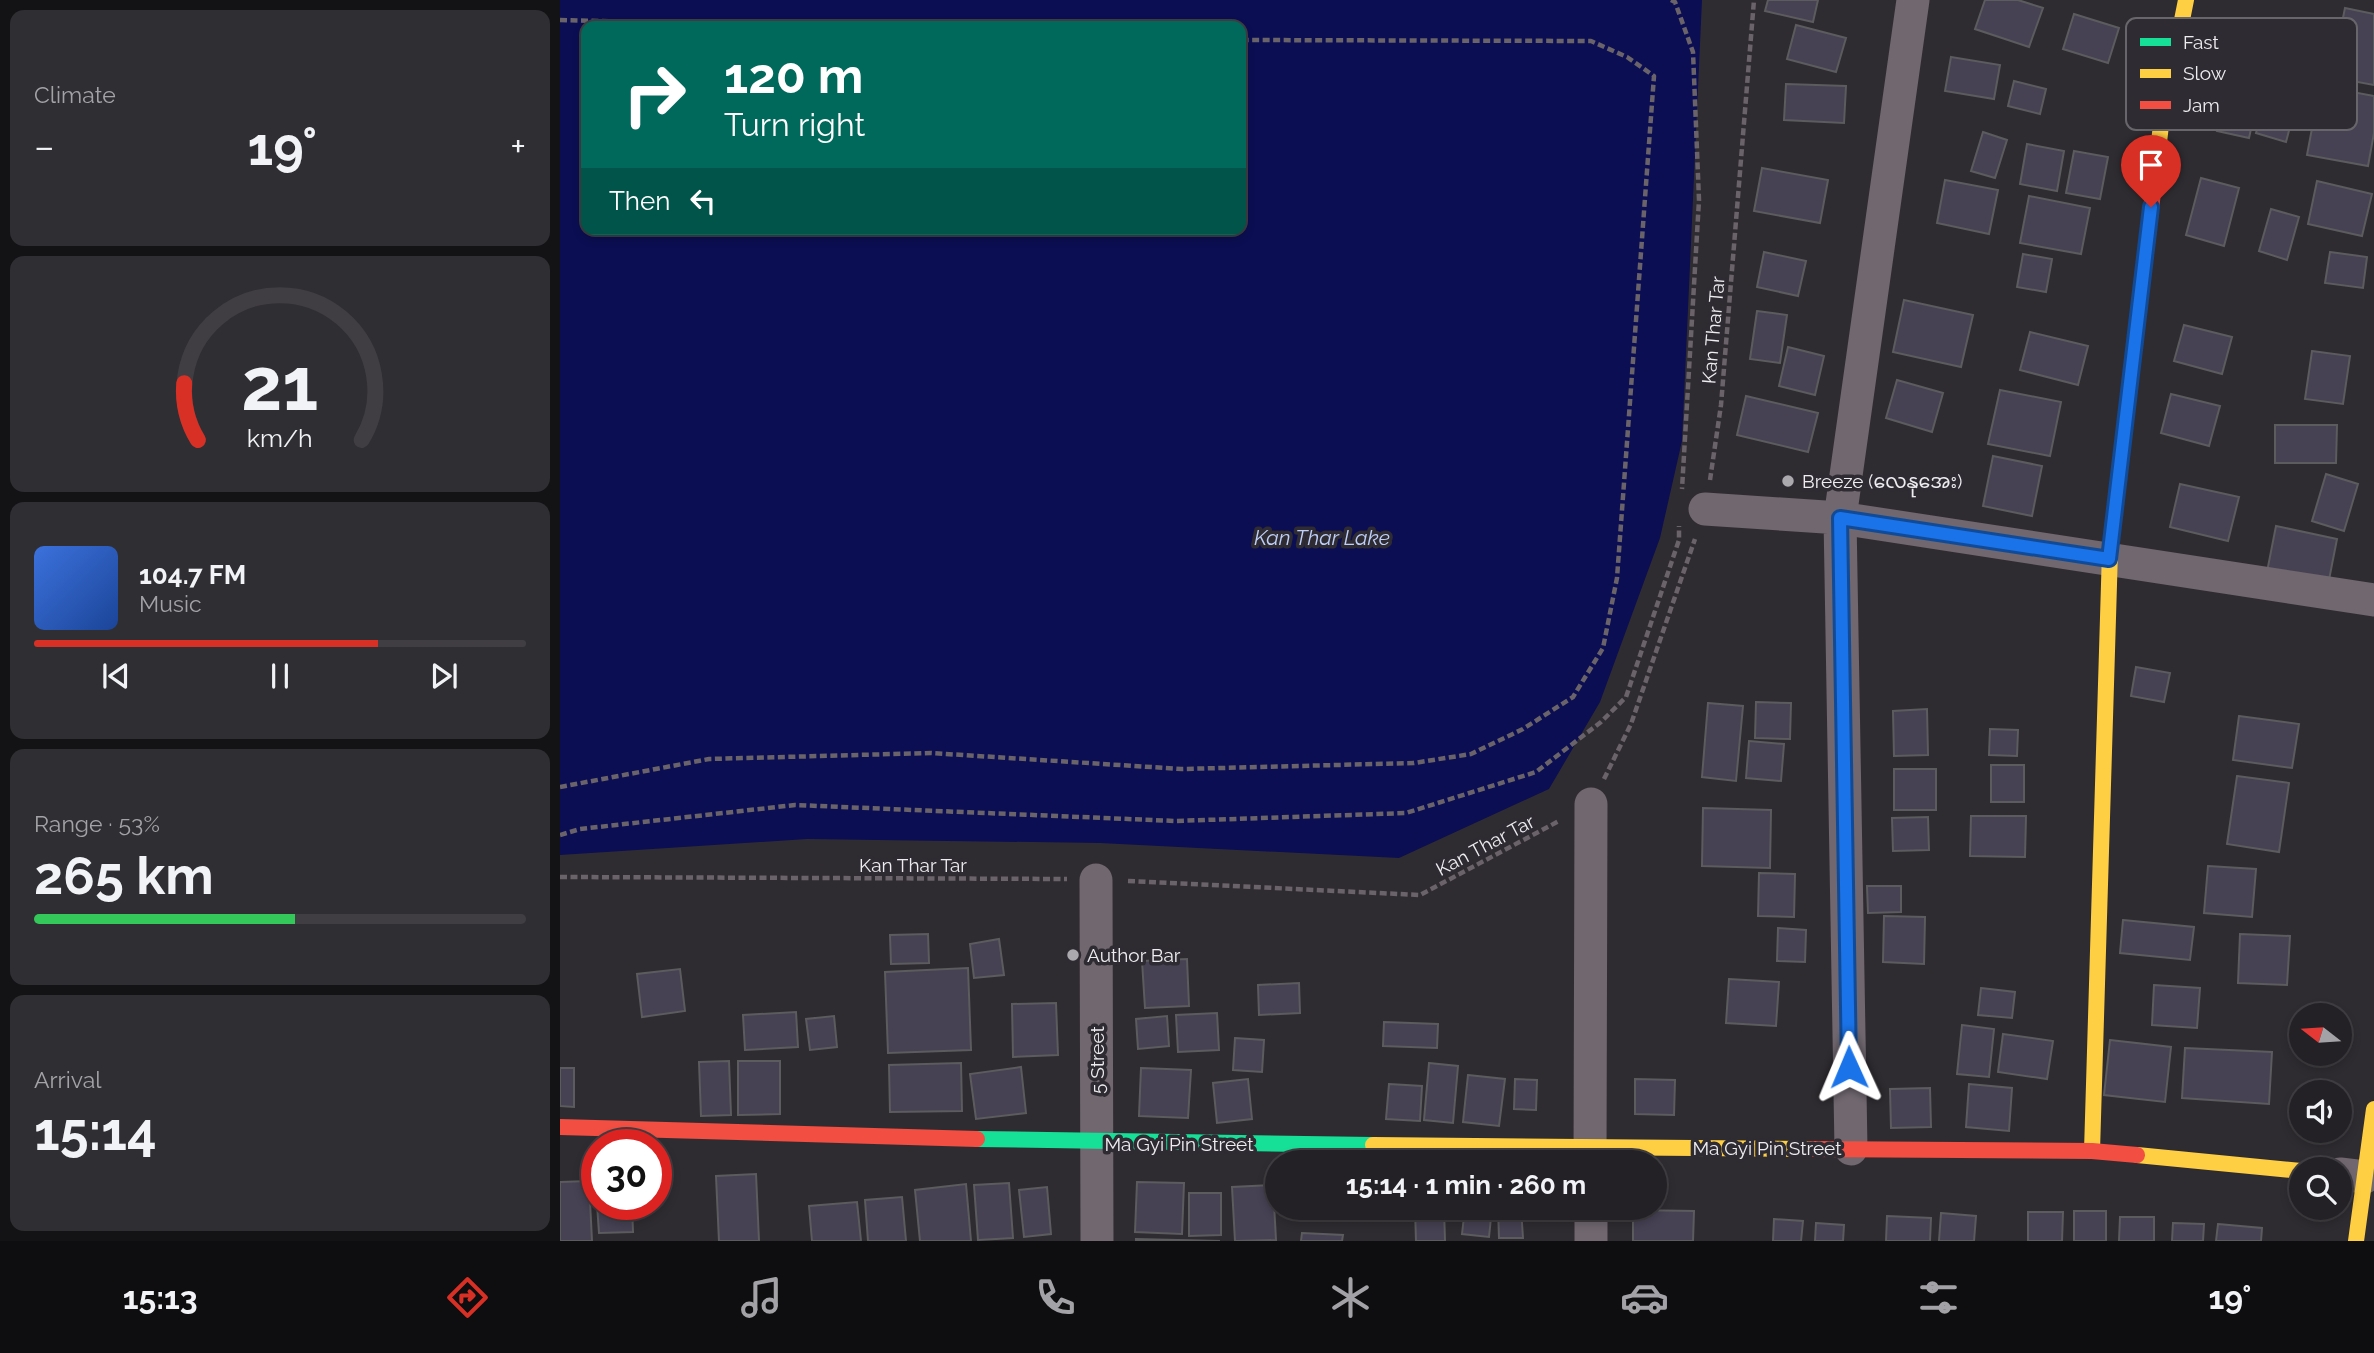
<!DOCTYPE html>
<html lang="en">
<head>
<meta charset="utf-8">
<style>
  body { margin:0; font-family:Raleway,"Noto Sans Myanmar",sans-serif; background:#2f2e32; color:#f1f3f6; height:100vh; display:flex; flex-direction:column; font-size:26px; white-space:nowrap }
  * { box-sizing:border-box; margin:0 }
  p { font-size:23px; color:#a3a3a7 }
  .icon { flex:none; width:38px; height:38px; fill:none; stroke:currentColor; stroke-width:2; stroke-linecap:round; stroke-linejoin:round }
  .map { position:relative; flex:1; overflow:hidden }
  .sheet { display:flex; flex-direction:column; gap:10px; padding:10px; background:#131214; width:560px }
  .sheet>* { flex:none }
  .banner { position:absolute; left:21px; top:21px; width:665px; height:214px; border-radius:14px; box-shadow:0 4px 10px #0003,0 0 0 2px #403e42; background:#00695c; color:#fff; overflow:hidden }
  .needle { width:46px; rotate:287deg }
  .buttons { position:absolute; left:1729px; top:1003px; display:grid; gap:14px }
  .buttons a { display:grid; place-items:center; width:63px; height:63px; border-radius:50%; background:#232125; box-shadow:0 4px 10px #0003,0 0 0 2px #403e42; font-size:35px }
  .speed { position:absolute; left:21px; top:1129px; display:flex; gap:14px; font-size:35px; font-weight:700; text-align:center }
  .speed>* { display:grid; place-content:center; width:91px; height:91px; border-radius:50%; background:#232125; box-shadow:0 4px 10px #0003,0 0 0 2px #403e42; line-height:1 }
  .speed .limit { border:10px solid #d22; background:#fff; color:#111 }
  .pin { position:absolute; display:grid; place-items:center; width:60px; height:60px; color:#fff; margin:-72px -30px; border-radius:50% 50% 50% 0; rotate:-45deg; box-shadow:0 0 7px #0007 }
  .pin .icon { rotate:45deg }
  .me { position:absolute; width:77px; margin:-38px; rotate:359deg; stroke-linejoin:round; filter:drop-shadow(0 0 5px #0008) }
  .turn { display:flex; align-items:center; gap:24px; height:147px; padding:0 28px; font-size:32px }
  .turn .icon { width:91px; height:91px; stroke-width:2.5 }
  .turn b { display:block; font-size:49px; line-height:60px }
  .then { display:flex; align-items:center; height:66px; padding:0 28px; background:#0003; gap:14px; font-size:26px }
  .big { font-size:52px; font-weight:700; line-height:1.1 }
  .sheet .widget { flex:1; display:flex; flex-direction:column; justify-content:center; gap:10px; min-width:0; padding:0 24px; border-radius:14px; background:#2f2e32 }
  .sheet .dial { align-items:center; gap:0 }
  .dial svg { height:182px; overflow:visible; fill:none; stroke:#403e42; stroke-width:7; stroke-linecap:round; text-anchor:middle }
  .dial text { fill:#f1f3f6; stroke:none }
  .song { display:flex; align-items:center; gap:21px }
  .cover { width:84px; height:84px; border-radius:10px; background:linear-gradient(135deg,hsl(220 70% 55%),hsl(220 70% 35%)) }
  .played { height:7px; border-radius:4px; background:linear-gradient(90deg,#d93025 70%,#403e42 70%) }
  .keys { display:flex; justify-content:space-around; direction:ltr }
  .heat { display:flex; justify-content:space-between; align-items:center; font-size:38px; direction:ltr }
  .charge { height:10px; border-radius:5px; background:linear-gradient(90deg,#34c759 53%,#403e42 0) }
  .trip { position:absolute; left:705px; top:1150px; width:402px; height:70px; border-radius:35px; background:#232125; box-shadow:0 4px 10px #0003,0 0 0 2px #403e42; font-weight:700; line-height:70px; text-align:center }
  .dock { display:flex; height:112px; justify-content:space-around; align-items:center; background:#0e0d0f; color:#a3a3a7 }
  .dock .icon { width:49px; height:49px }
  .dock .current { color:#d93025 }
  .dock b { font-size:32px; color:#f1f3f6 }
  main { display:flex; flex:1; min-height:0 }
  .map>svg:first-child { display:block }
  .water { fill:#0b0e52; fill-rule:evenodd }
  .building { fill:#464153; stroke:#5c5b5e; stroke-width:2 }
  .lines { fill:none; stroke-linecap:round; stroke-linejoin:round }
  .path { stroke:#6a6369; stroke-width:4.5; stroke-dasharray:7 3.5; stroke-linecap:butt }
  .street { stroke:#70676f; stroke-width:33 }
  .fast { stroke:#16e098; stroke-width:16 }
  .slow { stroke:#ffcf43; stroke-width:16 }
  .jam { stroke:#f24e42; stroke-width:16 }
  .route-casing { stroke:#114b97; stroke-width:18 }
  .route { stroke:#1a73e8; stroke-width:12 }
  .poi-dot { fill:#aba9ad; stroke:#2f2b32; stroke-width:2.5 }
  .labels { text-anchor:middle; dominant-baseline:central; stroke-width:7; stroke-linejoin:round; paint-order:stroke }
  .street-label { font-size:19px; fill:#eeecf0; stroke:#2f2b32 }
  .poi-label { font-size:19px; fill:#eeecf0; stroke:#2f2b32; text-anchor:start }
  .water-label { font-size:21px; font-style:italic; fill:#becffa; stroke:#2f2b32 }
  .key { fill:#2f2b32; stroke:#68656b; stroke-width:2 }
  .key-label { font-size:19px; fill:#eeecf0 }
</style>
</head>
<body>
<main>
<section class="sheet">
<div class="widget"><p>Climate</p>
<div class="heat"><a>−</a><b class="big">19°</b><a>+</a></div>
</div>
<div class="widget dial"><svg viewBox="0 0 100 80">
<path d="M14 69A42 42 0 1 1 86 69"/>
<path d="M14 69A42 42 0 0 1 8 44" stroke="#d93025"/>
<text x="50" y="56" font-size="32" font-weight="700">21</text>
<text x="50" y="72" font-size="11">km/h</text>
</svg></div>
<div class="widget">
<div class="song"><i class="cover"></i><div><b>104.7 FM</b><p>Music</p></div></div>
<div class="played"></div>
<div class="keys"><svg class="icon" aria-label="previous" viewBox="0 0 24 24"><path d="M18 5L8 12l10 7zM5 5v14"/></svg><svg class="icon" aria-label="pause" viewBox="0 0 24 24"><path d="M8 5v14M16 5v14"/></svg><svg class="icon" aria-label="next" viewBox="0 0 24 24"><path d="M6 5l10 7-10 7zM19 5v14"/></svg></div>
</div>
<div class="widget"><p>Range · 53%</p><b class="big">265 km</b><div class="charge"></div></div>
<div class="widget"><p>Arrival</p><b class="big">15:14</b></div>
</section>
<div class="map">
<svg width="1814" height="1241" viewBox="0 0 1814 1241">
  <rect width="100%" height="100%" fill="#2f2c31"/>
  <path class="water" d="M0 0H1142L1122 441 1100 538 1040 702 989 789 839 858 540 843 247 839 0 855ZM26 26H681V229H26Z"/>
  <path class="building" d="M1208 0H1258L1253 22 1205 11Z
    M1425 0H1458L1483 8 1469 47 1415 29Z
    M1785 8 1814 14V85L1771 77Z
    M1514 14 1559 28 1548 63 1503 49Z
    M1236 25 1286 38 1276 72 1227 59Z
    M1391 57 1440 65 1434 99 1385 91Z
    M1669 77 1701 83 1689 138 1657 131Z
    M1454 81 1486 89 1480 114 1448 106Z
    M1226 84 1286 86 1284 123 1224 120Z
    M1760 86 1814 96V133L1808 166 1747 155Z
    M1705 100 1735 108 1726 142 1696 133Z
    M1423 132 1447 140 1435 178 1411 171Z
    M1467 144 1504 151 1497 191 1460 184Z
    M1514 151 1548 157 1540 199 1506 193Z
    M1202 168 1268 180 1260 223 1194 211Z
    M1641 178 1679 188 1664 246 1626 235Z
    M1385 180 1438 190 1429 234 1377 223Z
    M1757 181 1812 194 1802 236 1748 224Z
    M1469 196 1530 208 1521 254 1460 243Z
    M1711 209 1739 217 1727 260 1699 251Z
    M1204 252 1246 261 1238 296 1197 287Z
    M1770 252 1807 257 1803 288 1765 283Z
    M1463 254 1492 259 1486 292 1457 287Z
    M1344 300 1413 315 1401 367 1333 352Z
    M1197 311 1227 315 1220 363 1190 359Z
    M1624 325 1672 337 1662 374 1614 361Z
    M1470 332 1528 346 1518 385 1460 370Z
    M1228 347 1264 356 1255 395 1219 386Z
    M1752 351 1790 356 1783 404 1745 399Z
    M1337 380 1383 393 1372 432 1326 418Z
    M1440 390 1501 402 1490 456 1428 444Z
    M1611 394 1660 406 1649 446 1601 433Z
    M1186 396 1258 413 1248 452 1177 435Z
    M1715 425H1777L1776 463H1715Z
    M1433 456 1482 466 1472 516 1423 506Z
    M1766 474 1798 484 1784 531 1752 521Z
    M1620 484 1679 497 1668 541 1610 527Z
    M1716 526 1777 539 1767 590 1706 577Z
    M1576 667 1610 673 1604 702 1571 696Z
    M1196 702 1231 703 1230 739 1195 738Z
    M1148 703 1183 706 1176 781 1142 777Z
    M1367 709 1368 755 1334 756 1333 711Z
    M1679 716 1739 724 1732 768 1673 760Z
    M1430 729 1458 730 1457 756 1429 755Z
    M1189 741 1224 744 1221 781 1186 778Z
    M1431 765H1464V802H1431Z
    M1334 769H1376V810H1334Z
    M1677 776 1729 783 1719 852 1667 844Z
    M1143 808 1211 810 1210 868 1142 866Z
    M1411 816H1466L1465 857 1410 856Z
    M1368 817 1369 850 1333 851 1332 818Z
    M1648 866 1696 869 1692 917 1644 913Z
    M1199 873 1235 874 1234 917 1198 916Z
    M1307 886H1341V912L1308 913Z
    M1324 916 1365 917 1364 964 1323 962Z
    M1563 920 1634 927 1630 960 1560 953Z
    M1218 928 1246 930 1245 962 1217 961Z
    M368 934 369 963 331 964 330 935Z
    M1680 934 1730 936 1727 985 1678 983Z
    M439 939 444 975 414 978 410 944Z
    M627 959 629 1006 585 1008 582 961Z
    M408 968 411 1050 328 1053 325 972Z
    M120 969 125 1011 82 1017 77 974Z
    M1169 979 1219 982 1216 1026 1166 1023Z
    M739 983 740 1013 699 1015 698 985Z
    M1594 985 1640 988 1637 1028 1592 1025Z
    M1421 988 1455 992 1452 1018 1418 1015Z
    M496 1003 498 1055 453 1057 452 1004Z
    M236 1012 238 1047 185 1050 183 1015Z
    M657 1013 659 1050 618 1052 616 1015Z
    M274 1016 277 1047 250 1050 246 1019Z
    M607 1016 609 1046 578 1049 576 1019Z
    M824 1022 878 1024 877 1048 823 1046Z
    M1402 1025 1434 1029 1429 1077 1397 1074Z
    M1443 1034 1493 1041 1487 1079 1438 1072Z
    M675 1038 704 1040 702 1072 673 1070Z
    M1550 1040 1611 1047 1605 1102 1544 1095Z
    M1625 1048 1712 1052 1709 1104 1622 1098Z
    M169 1061 171 1115 141 1116 139 1062Z
    M178 1061H220V1114L178 1115Z
    M401 1063 402 1111 330 1112 329 1065Z
    M869 1063 898 1066 893 1123 864 1120Z
    M461 1067 466 1113 416 1119 410 1074Z
    M0 1068H14V1107L0 1106Z
    M581 1068 631 1070 628 1118 579 1116Z
    M908 1075 945 1079 939 1126 903 1122Z
    M688 1079 692 1119 657 1123 653 1083Z
    M955 1079 977 1080 976 1110 954 1109Z
    M1075 1079 1115 1080 1114 1115 1075 1114Z
    M829 1084 862 1086 860 1121 826 1119Z
    M1409 1084 1452 1088 1449 1131 1406 1127Z
    M1370 1088 1371 1127 1331 1128 1330 1089Z
    M196 1174 199 1241H159L156 1176Z
    M29 1181 32 1241H0V1182Z
    M577 1182 624 1183 622 1234 575 1232Z
    M449 1183 453 1238 418 1240 414 1185Z
    M406 1184 411 1241H360L355 1190Z
    M713 1185 716 1240 675 1241 672 1187Z
    M487 1187 491 1234 464 1237 459 1190Z
    M629 1193H661V1235L629 1236Z
    M342 1197 346 1241H308L305 1200Z
    M297 1202 301 1241H252L249 1206Z
    M37 1204H72L73 1232 39 1233Z
    M884 1208 885 1241H856L855 1209Z
    M905 1208H932L929 1237 902 1234Z
    M961 1208 963 1238H939L938 1209Z
    M1073 1210 1134 1211 1133 1241H1073Z
    M1514 1211H1546V1241H1514Z
    M1468 1212H1503L1502 1241H1468Z
    M1381 1213 1416 1216 1414 1241H1379Z
    M1327 1216 1371 1218 1370 1241H1326Z
    M1560 1217H1594V1241H1559Z
    M1214 1219 1243 1221 1241 1241H1213Z
    M1256 1223 1284 1225 1283 1241H1255Z
    M1613 1223 1644 1224 1643 1241H1612Z
    M1658 1224 1702 1228 1701 1241H1656Z
    M742 1233 783 1235 782 1241H741Z
    M576 1239 660 1241H576Z"/>
  <g class="lines">
    <path class="path" d="M1111 0 1115 2 1133 52 1139 200 1122 489
      M0 20 241 26
      M1150 480 1161 405 1194 0
      M1044 779 1071 724 1135 539
      M0 787 149 759 371 753 622 769 854 763 911 754 963 729 1013 697 1043 648 1057 578 1094 76 1067 57 1031 41 681 40
      M0 835 20 829 235 805 616 821 846 813 976 772 1041 722 1066 697 1119 540V526
      M0 877 507 879
      M568 881 860 895 999 821"/>
    <path class="street" d="M1145 509 1280 518 1814 600
      M536 880 537 1241
      M1291 1149 1280 518 1353 0
      M1030 1162 1031 804
      M1780 1174 1805 1177
      M1031 1208V1241"/>
    <path class="fast" d="M417 1139 813 1145"/>
    <path class="slow" d="M1595 176 1601 125 1626 0
      M813 1145 1251 1149
      M1532 1151 1550 551
      M1577 1155 1741 1171
      M1796 1241 1814 1109"/>
    <path class="jam" d="M1550 551 1595 176
      M0 1127 417 1139
      M1251 1149 1532 1151 1577 1155"/>
  </g>
  <g class="lines">
    <g class="route-casing">
      <path id="route" d="M1289 1067 1280 518 1549 559 1591 207"/>
    </g>
    <use href="#route" class="route"/>
  </g>
  <g class="poi-dot">
    <circle cx="1228" cy="481" r="7"/>
    <circle cx="513" cy="955" r="7"/>
  </g>
  <g class="labels">
    <g class="street-label">
      <text transform="translate(1153 330) rotate(-85)">Kan Thar Tar</text>
      <text transform="translate(925 845) rotate(-28)">Kan Thar Tar</text>
      <text x="353" y="865">Kan Thar Tar</text>
      <text transform="translate(537 1060) rotate(-90)">5 Street</text>
      <text x="619" y="1144">Ma Gyi Pin Street</text>
      <text x="1207" y="1148">Ma Gyi Pin Street</text>
    </g>
    <g class="poi-label">
      <text x="1242" y="481">Breeze (လေနုအေး)</text>
      <text x="527" y="955">Author Bar</text>
    </g>
    <g class="water-label">
      <text x="762" y="537">Kan Thar Lake</text>
    </g>
  </g>
  <rect x="1566" y="18" width="231" height="112" rx="10" class="key"/>
  <rect x="1580" y="38" width="31" height="8" fill="#16e098"/>
  <rect x="1580" y="69" width="31" height="9" fill="#ffcf43"/>
  <rect x="1580" y="101" width="31" height="8" fill="#f24e42"/>
  <g class="key-label">
    <text x="1623" y="49">Fast</text>
    <text x="1623" y="80">Slow</text>
    <text x="1623" y="112">Jam</text>
  </g>
</svg>
<div class="buttons">
<a><svg class="needle" viewBox="-14 -14 28 28"><path d="M0-13l5 13h-10z" fill="#e53935"/><path d="M0 13l5-13h-10z" fill="#a3a3a7"/></svg></a>
<a><svg class="icon" aria-label="sound" viewBox="0 0 24 24"><path d="M4 9h4l5-4v14l-5-4H4zM17 9q2 3 0 6"/></svg></a>
<a><svg class="icon" aria-label="search" viewBox="0 0 24 24"><circle cx="10" cy="10" r="6"/><path d="M15 15l6 6"/></svg></a>
</div>
<div class="speed"><div class="limit">30</div></div>
<div class="pin" style="left:1591px;top:207px;background:#d93025"><svg class="icon" aria-label="arrive" viewBox="0 0 24 24"><path d="M6 21V4h12l-3 4 3 4H6"/></svg></div>
<svg class="me" style="left:1289px;top:1067px" viewBox="-20 -20 40 40"><path d="M0-17L14 15 0 8-14 15z" fill="#1a73e8" stroke="#fff" stroke-width="4"/></svg>
<div class="trip">15:14 · 1 min · 260 m</div>
<div class="banner">
<div class="turn"><svg class="icon" aria-label="right" viewBox="0 0 24 24"><path d="M7 20v-9h11M14 6l5 5-5 5"/></svg><div><b>120 m</b>Turn right</div></div>
<div class="then">Then<svg class="icon" aria-label="left" viewBox="0 0 24 24"><path d="M17 20v-9H6M10 6l-5 5 5 5"/></svg></div>
</div>
</div>
</main>
<nav class="dock">
<b>15:13</b>
<svg class="icon current" aria-label="directions" viewBox="0 0 24 24"><path d="M12 3l9 9-9 9-9-9zM9 14v-3h6M13 9l2 2-2 2"/></svg>
<svg class="icon" aria-label="music" viewBox="0 0 24 24"><path d="M9 18V5l10-2v13"/><circle cx="6" cy="18" r="3"/><circle cx="16" cy="16" r="3"/></svg>
<svg class="icon" aria-label="phone" viewBox="0 0 24 24"><path d="M5 4h4l2 5-3 2q2 4 5 5l2-3 5 2v4C11 20 4 13 5 4z"/></svg>
<svg class="icon" aria-label="climate" viewBox="0 0 24 24"><path d="M12 3v18M4 7l16 10M4 17L20 7"/></svg>
<svg class="icon" aria-label="car" viewBox="0 0 24 24"><path d="M5 17H2v-5l4-1 3-4h7l3 4 3 1v5h-3M9 17h6M6 11h13"/><circle cx="7" cy="17" r="2"/><circle cx="17" cy="17" r="2"/></svg>
<svg class="icon" aria-label="filters" viewBox="0 0 24 24"><path d="M4 7h16M4 17h16"/><circle cx="9" cy="7" r="2"/><circle cx="15" cy="17" r="2"/></svg>
<b>19°</b>
</nav>
</body>
</html>
